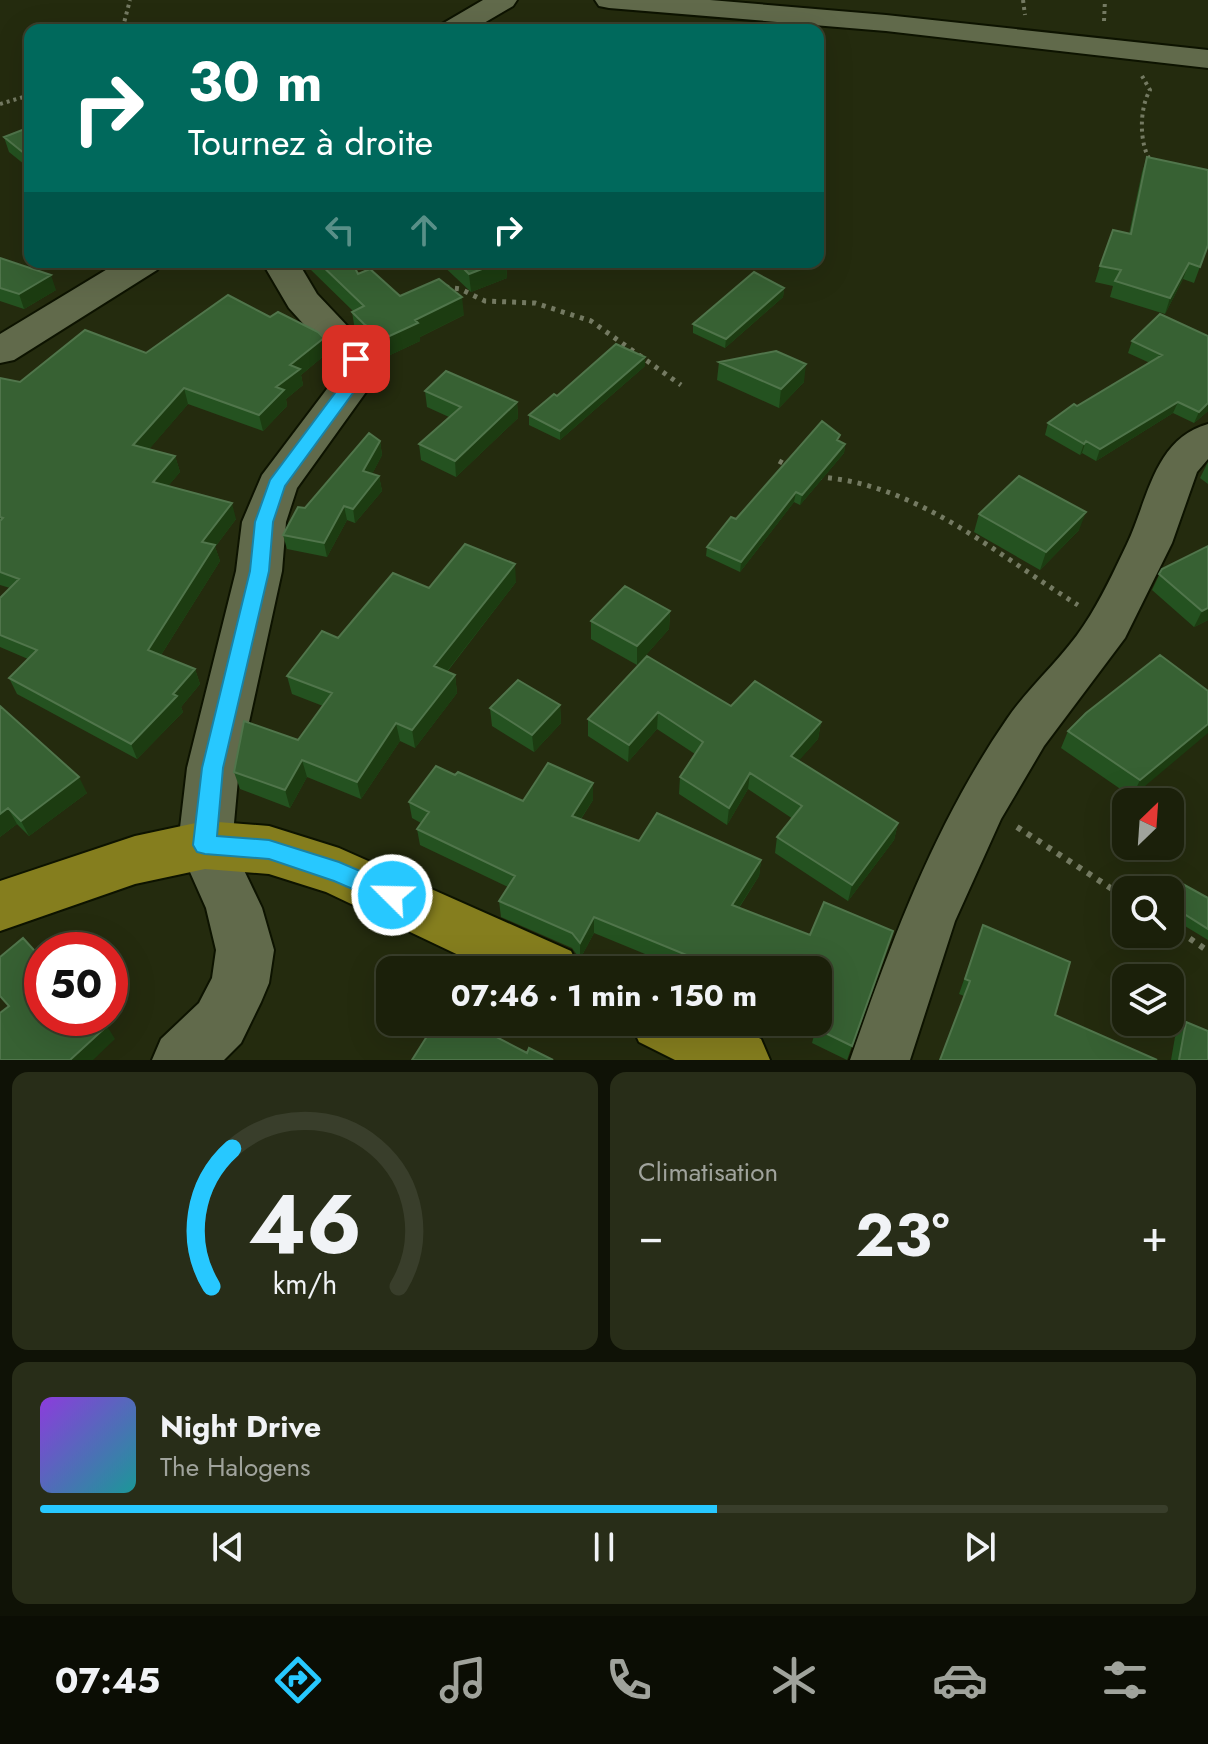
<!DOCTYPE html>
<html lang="fr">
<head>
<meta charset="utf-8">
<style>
  body { margin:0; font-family:Jost,sans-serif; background:#282d18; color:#f1f3f6; height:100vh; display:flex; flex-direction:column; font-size:30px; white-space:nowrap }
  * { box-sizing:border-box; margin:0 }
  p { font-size:26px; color:#a0a39c }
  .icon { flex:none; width:44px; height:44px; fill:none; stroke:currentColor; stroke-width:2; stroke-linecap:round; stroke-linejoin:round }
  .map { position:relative; height:1060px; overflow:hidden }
  .details { display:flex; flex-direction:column; gap:12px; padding:12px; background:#0f1206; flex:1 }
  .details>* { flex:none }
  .guide { position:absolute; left:24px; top:24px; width:800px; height:244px; border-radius:16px; box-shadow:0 8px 32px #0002,0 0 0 2px #393e2b; background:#00695c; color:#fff; overflow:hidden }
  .needle { width:52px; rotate:25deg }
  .buttons { position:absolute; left:1112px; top:788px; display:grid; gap:16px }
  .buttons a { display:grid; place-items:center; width:72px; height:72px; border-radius:16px; background:#1b200a; box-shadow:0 8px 32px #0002,0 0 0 2px #393e2b; font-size:40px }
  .speed { position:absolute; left:24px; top:932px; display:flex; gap:16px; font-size:40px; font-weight:700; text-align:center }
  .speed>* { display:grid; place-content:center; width:104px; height:104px; border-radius:50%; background:#1b200a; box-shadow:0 8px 32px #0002,0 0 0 2px #393e2b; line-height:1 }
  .speed .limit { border:12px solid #d22; background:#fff; color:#111 }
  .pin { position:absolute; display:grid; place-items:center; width:68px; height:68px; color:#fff; margin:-34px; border-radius:16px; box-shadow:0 4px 12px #0006 }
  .me { position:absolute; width:88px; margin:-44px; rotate:293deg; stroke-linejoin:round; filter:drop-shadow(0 0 6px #0008) }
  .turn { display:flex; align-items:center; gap:28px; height:168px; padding:0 32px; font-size:36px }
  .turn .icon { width:104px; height:104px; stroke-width:2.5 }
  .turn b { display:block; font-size:56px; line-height:68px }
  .lanes { display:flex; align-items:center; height:76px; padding:0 32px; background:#0003; justify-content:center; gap:40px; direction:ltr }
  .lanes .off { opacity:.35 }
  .big { font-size:60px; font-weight:700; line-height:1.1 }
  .details .card { flex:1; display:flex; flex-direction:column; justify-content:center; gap:12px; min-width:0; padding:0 28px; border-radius:16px; background:#282d18 }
  .details .dial { align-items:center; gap:0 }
  .dial svg { height:208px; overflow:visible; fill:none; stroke:#393e2b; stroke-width:7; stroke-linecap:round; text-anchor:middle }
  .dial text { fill:#f1f3f6; stroke:none }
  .song { display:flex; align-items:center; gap:24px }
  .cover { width:96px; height:96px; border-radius:12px; background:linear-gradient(135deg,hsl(270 70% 55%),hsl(180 70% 35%)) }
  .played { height:8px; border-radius:4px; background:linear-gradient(90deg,#27c8ff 60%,#393e2b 60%) }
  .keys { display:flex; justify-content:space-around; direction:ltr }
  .heat { display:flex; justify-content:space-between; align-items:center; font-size:44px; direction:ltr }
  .details .tiles { flex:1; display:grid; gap:12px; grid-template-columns:1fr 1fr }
  .card:last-child { grid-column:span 2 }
  .trip { position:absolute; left:376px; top:956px; width:456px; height:80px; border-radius:16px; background:#1b200a; box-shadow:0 8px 32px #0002,0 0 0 2px #393e2b; font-weight:700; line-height:80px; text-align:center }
  .dock { display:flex; height:128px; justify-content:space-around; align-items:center; background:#0b0d04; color:#a0a39c }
  .dock .icon { width:56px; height:56px }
  .dock .selected { color:#27c8ff }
  .dock b { font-size:36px; color:#f1f3f6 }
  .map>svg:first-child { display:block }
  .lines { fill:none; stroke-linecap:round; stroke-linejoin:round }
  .minor-casing { stroke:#0d1300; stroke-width:4 }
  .major-casing { stroke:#0d1300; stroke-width:4 }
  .path-far2 { stroke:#747a62; stroke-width:4; stroke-dasharray:3 4; stroke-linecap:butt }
  .path-far1 { stroke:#747a62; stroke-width:5; stroke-dasharray:4 6; stroke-linecap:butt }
  .path { stroke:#747a62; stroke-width:6; stroke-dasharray:5 7; stroke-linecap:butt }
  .minor { fill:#616a4b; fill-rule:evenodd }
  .major { fill:#857e1e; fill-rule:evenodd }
  .wall { fill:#245220 }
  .shaded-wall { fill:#1c3c11 }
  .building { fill:#376133; stroke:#50754b; stroke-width:2 }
  .route { fill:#27c8ff; stroke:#1982a6; stroke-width:2 }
</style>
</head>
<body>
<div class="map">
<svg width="1208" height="1060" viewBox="0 0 1208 1060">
  <rect width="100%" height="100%" fill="#242b0e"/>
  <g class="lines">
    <g class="minor-casing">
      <path id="minor" d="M483 0H517L513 6 472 30H438L442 24Z
        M595 0H710L886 15 1208 50V68L886 31 609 8 599 6Z
        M119 262H162L157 270 14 360 0 363V334Z
        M262 262H298L317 294 370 350 375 359 376 378 297 488 286 522 282 571 239 768 232 845 262 908 274 950 269 983 261 1002 241 1043 224 1060H152L161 1039 199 1003 212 978 216 950 206 908 178 845 187 768 236 571 242 522 262 475 336 377 337 361 289 308Z
        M1208 424V459L1197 472 1172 543 1125 638 1044 746 1001 819 955 921 910 1060H850C892 940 934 825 1007 719 1030 685 1062 659 1084 625 1101 600 1114 571 1127 544 1148 500 1154 439 1208 424Z"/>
    </g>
    <g class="major-casing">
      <path id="major" d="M205 821 269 826 339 848 571 951 580 970H490L326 892 269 874 205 869 135 884 0 931V881L135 836Z
        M630 1022H725L761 1039 770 1060H675L639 1042Z"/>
    </g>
    <path class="path-far2" d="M1023 0 1025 15
      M1104 21 1105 0
      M114 30 124 23 130 0
      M1142 76 1150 90C1139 109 1139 144 1151 162
      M0 104 30 95"/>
    <path class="path-far1" d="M445 287 460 289 485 301 535 303 591 321 681 385
      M779 461 790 467
      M818 477C917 483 997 555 1078 605"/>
    <path class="path" d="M1017 827 1126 898
      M1170 925 1208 951"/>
    <use href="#minor" class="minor"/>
    <use href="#major" class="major"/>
  </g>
  <path class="wall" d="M30 127V169L9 152 4 137Z
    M1147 157 1208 245 1194 283 1183 279 1165 314 1110 297 1113 286 1095 282 1100 266 1129 234 1142 172Z
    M0 258 56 290 24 309 0 301Z
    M309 262H352L358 274 400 296 464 315 420 337V341L388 356 367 343 355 330 352 312 353 311 310 269Z
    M439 262H506L507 278 471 292Z
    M784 288 783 297 725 348 693 333V324Z
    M1208 336V411L1194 423 1173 413 1096 461 1082 453 1080 455 1045 435 1048 423 1150 363 1128 353 1132 341Z
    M146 353 326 354 301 375 303 385 286 399 287 406 263 431 188 404 149 449 175 456 180 472 168 486 236 519 215 547 220 561 161 655 195 669 200 684 181 707 183 712 137 759 17 694 9 678 28 659 0 647V598L10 588 0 585V378L20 382Z
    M719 362 804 382 779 408 717 380Z
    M645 366 560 440 529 425V415L557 396Z
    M425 391 517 402 518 418 456 477 421 460 419 444 449 417 427 407Z
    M380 441 382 455 372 474 379 476 382 491 355 523 347 520 327 557 287 549 283 535 305 508Z
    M839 441 845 444 844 453 800 505 794 502 740 572 706 556 707 547 736 519Z
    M1208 462V484L1200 478Z
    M979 514 1079 530 1040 570 974 532Z
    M1208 546V620L1194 627 1152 590 1162 569Z
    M516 582 447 672 455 675 457 693 415 748 400 741 361 799 307 777 290 808 240 789 234 772 298 740 323 706 292 694 287 676 338 638 429 588Z
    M670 611 669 629 637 665 591 639V621Z
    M1208 691 1132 797 1061 748 1068 731Z
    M560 705 561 723 534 752 492 726 490 708Z
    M0 706 87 793 29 836 17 824 0 837Z
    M731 706 821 722 818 739 798 761 898 823 894 840 848 901 775 853 777 837 793 819 748 789 727 825 679 794 680 777 695 754 657 729 628 762 588 736V719Z
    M455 775 523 801 593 800 581 819 639 841 761 860 759 876 739 908 810 935 893 931 847 1060 812 1043 817 1024 811 1022H818V970H684L594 933 580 959 572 948 501 917 499 901 508 887 420 845 417 829 421 823 412 818 409 802Z
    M1170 890 1208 898V940L1170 917Z
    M983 925 1055 1015 1157 1060H940L964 996 959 994Z
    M1186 1022 1208 1060H1171L1175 1037Z"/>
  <path class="shaded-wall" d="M500 262H506L507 278 471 292 469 274Z
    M1189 263 1183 279 1165 314 1170 298Z
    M51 275 56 290 24 309 19 294Z
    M784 288 783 297 725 348 726 339Z
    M462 297 464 315 420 337V341L388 356 385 338 415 320Z
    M324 338 326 354 301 375 303 385 286 399 287 406 263 431 259 415 290 365Z
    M645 357V366L560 440V431Z
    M806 364 804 382 779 408 781 389Z
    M184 388 188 404 139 461 133 445Z
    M517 402 518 418 456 477 455 461Z
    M1178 402 1173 413 1096 461 1100 449Z
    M1208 403V411L1194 423 1199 412Z
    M380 441 382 455 366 486 363 471Z
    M1086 441 1082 453 1080 455 1084 444Z
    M845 444 844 453 800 505 802 495Z
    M175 456 180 472 158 498 153 482Z
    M379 476 382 491 355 523 353 509Z
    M796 492 794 502 740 572 741 562Z
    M232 503 236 519 215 547 220 561 154 666 148 650 202 542Z
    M344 506 347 520 327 557 324 543Z
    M1086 512 1079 530 1040 570 1046 552Z
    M515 564 516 582 437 684 434 666Z
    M1208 608V620L1194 627 1202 611Z
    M670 611 669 629 637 665V646Z
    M195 669 200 684 181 707 183 712 137 759 131 744Z
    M455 675 457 693 415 748 412 730Z
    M560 705 561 723 534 752 532 735Z
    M658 712 657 729 628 762 629 745Z
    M821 722 818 739 788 773 791 756Z
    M396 723 400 741 361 799 357 782Z
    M1208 724V733L1132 797 1140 780Z
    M302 760 307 777 290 808 285 790Z
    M750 773 748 789 727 825 729 808Z
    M79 777 87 793 29 836 21 821Z
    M593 783V800L572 832V816Z
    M8 808 17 824 0 837V814Z
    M898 823 894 840 848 901 852 885Z
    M761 860 759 876 730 921 732 905Z
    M594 917V933L580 959V943Z
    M107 1026 115 1039 93 1060H70Z"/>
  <path class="building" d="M30 127V158L4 137Z
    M1147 157 1208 170V245L1200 267 1189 263 1170 298 1115 281 1121 270 1100 266 1113 230 1131 234Z
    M0 258 51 275 19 294 0 288Z
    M318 262H352L358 274 370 269 400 296 439 279 462 297 415 320 418 323 385 338 364 324 352 312 364 306Z
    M457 262H500L469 274Z
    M754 272 784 288 726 339 693 324Z
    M228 295 270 317 278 312 318 332 324 338 290 365 300 369 276 387 284 390 259 415 184 388 133 445 175 456 153 482 232 503 202 542 215 545 148 650 195 669 173 694 177 696 131 744 9 678 37 650 0 635V598L19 579 0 572V521L3 518 0 517V378L20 382 85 330 146 353Z
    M1160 314 1208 336V403L1199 412 1178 402 1100 449 1086 441 1084 444 1048 423 1074 404 1077 406 1162 355 1132 341Z
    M616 344 645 357 560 431 529 415 554 394 557 396Z
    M776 351 806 364 781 389 719 362Z
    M446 371 517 402 455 461 419 444 461 407 425 391Z
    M822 421 840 435 837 440 845 444 802 495 796 492 741 562 707 547 731 517 736 519Z
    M369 433 380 441 363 471 379 476 353 509 344 506 324 543 283 535 298 507 305 508Z
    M1019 476 1086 512 1046 552 979 514Z
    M465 544 515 564 434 666 455 675 412 730 396 723 357 782 302 760 285 790 234 772 244 721 298 740 332 693 287 676 322 631 338 638 393 573 429 588Z
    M1208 546V608L1202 611 1159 574 1162 569Z
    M625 586 670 611 637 646 591 621Z
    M1160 655 1208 691V724L1140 780 1068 731 1086 713Z
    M647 656 731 706 755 681 821 722 791 756 898 823 852 885 777 837 802 806 750 773 729 808 680 777 703 742 658 712 629 745 588 719Z
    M518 680 560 705 532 735 490 708Z
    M0 706 79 777 21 821 8 808 0 814Z
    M548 763 593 783 572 816 639 841 657 813 761 860 732 905 810 935 824 902 893 931 852 1046 815 1028 823 1010 818 1008V970H723L594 917 580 943 572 933 499 901 515 876 417 829 429 812 409 802 436 766 455 775 458 772 523 801Z
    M1170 877 1208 898V929L1170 905V890H1162Z
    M983 925 1070 962 1055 1015 1157 1060H940L970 981 965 979Z
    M23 938 42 959V1018H99L107 1026 70 1060H0V1013L9 1006 0 996V957Z
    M436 1022H468L527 1053 529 1048 553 1060H412Z
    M1186 1022 1208 1031V1060H1179Z"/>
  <path class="route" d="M356 354 364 359V378L285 486 273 522 269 571 223 768 217 836 269 840 339 862 400 888 403 895 400 903 392 906 334 881 269 859 205 854 197 852 193 845 202 768 250 571 255 522 270 480 347 377 348 359Z"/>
</svg>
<div class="buttons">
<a><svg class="needle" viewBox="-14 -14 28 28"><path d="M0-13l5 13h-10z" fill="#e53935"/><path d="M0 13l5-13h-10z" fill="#a0a39c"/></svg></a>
<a><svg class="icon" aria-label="search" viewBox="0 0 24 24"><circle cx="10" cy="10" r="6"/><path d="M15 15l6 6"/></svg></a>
<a><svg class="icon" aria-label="layers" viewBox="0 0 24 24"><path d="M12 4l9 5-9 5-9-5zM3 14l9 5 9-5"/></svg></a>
</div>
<div class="speed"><div class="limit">50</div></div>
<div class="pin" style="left:356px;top:359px;background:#d93025"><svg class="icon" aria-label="arrive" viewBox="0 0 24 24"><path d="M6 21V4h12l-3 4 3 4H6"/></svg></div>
<svg class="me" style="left:392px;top:895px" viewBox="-20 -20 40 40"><circle r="17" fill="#27c8ff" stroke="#fff" stroke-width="3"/><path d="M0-11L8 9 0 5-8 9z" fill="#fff"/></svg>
<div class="trip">07:46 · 1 min · 150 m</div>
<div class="guide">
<div class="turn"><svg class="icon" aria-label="right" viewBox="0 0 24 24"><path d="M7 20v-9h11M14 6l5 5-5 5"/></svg><div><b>30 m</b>Tournez à droite</div></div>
<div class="lanes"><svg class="icon off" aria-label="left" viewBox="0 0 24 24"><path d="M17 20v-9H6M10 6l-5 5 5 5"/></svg><svg class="icon off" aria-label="ahead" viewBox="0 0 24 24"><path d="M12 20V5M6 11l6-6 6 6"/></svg><svg class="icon" aria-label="right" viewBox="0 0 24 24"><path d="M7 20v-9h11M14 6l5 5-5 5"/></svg></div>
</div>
</div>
<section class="details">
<div class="tiles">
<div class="card dial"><svg viewBox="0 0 100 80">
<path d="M14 69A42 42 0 1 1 86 69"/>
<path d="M14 69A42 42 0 0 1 22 16" stroke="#27c8ff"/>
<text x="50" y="56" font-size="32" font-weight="700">46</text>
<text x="50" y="72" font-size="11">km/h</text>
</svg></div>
<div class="card"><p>Climatisation</p>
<div class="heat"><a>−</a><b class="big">23°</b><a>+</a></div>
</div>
<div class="card">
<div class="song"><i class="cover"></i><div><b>Night Drive</b><p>The Halogens</p></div></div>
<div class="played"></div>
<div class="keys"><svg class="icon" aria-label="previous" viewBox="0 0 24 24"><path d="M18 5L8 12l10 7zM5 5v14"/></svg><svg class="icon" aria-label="pause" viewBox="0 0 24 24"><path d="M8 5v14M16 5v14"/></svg><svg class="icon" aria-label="next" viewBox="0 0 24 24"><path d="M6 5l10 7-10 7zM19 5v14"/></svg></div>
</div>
</div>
</section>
<nav class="dock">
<b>07:45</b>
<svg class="icon selected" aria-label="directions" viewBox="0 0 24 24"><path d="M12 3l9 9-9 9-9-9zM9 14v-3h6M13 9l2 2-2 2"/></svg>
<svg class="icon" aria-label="music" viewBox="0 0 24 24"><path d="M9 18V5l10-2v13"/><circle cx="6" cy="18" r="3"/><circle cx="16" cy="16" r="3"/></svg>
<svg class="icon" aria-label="phone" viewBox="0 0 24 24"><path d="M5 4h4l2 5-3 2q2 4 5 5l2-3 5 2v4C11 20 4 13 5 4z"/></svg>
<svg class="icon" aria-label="climate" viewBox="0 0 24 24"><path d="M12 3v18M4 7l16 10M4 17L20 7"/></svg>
<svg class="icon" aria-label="car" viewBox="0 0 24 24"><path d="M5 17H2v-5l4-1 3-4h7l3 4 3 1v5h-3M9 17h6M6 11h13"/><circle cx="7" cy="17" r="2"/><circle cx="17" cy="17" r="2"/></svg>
<svg class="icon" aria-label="filters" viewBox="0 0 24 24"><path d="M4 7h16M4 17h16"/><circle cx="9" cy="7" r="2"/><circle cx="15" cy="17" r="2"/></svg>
</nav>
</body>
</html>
